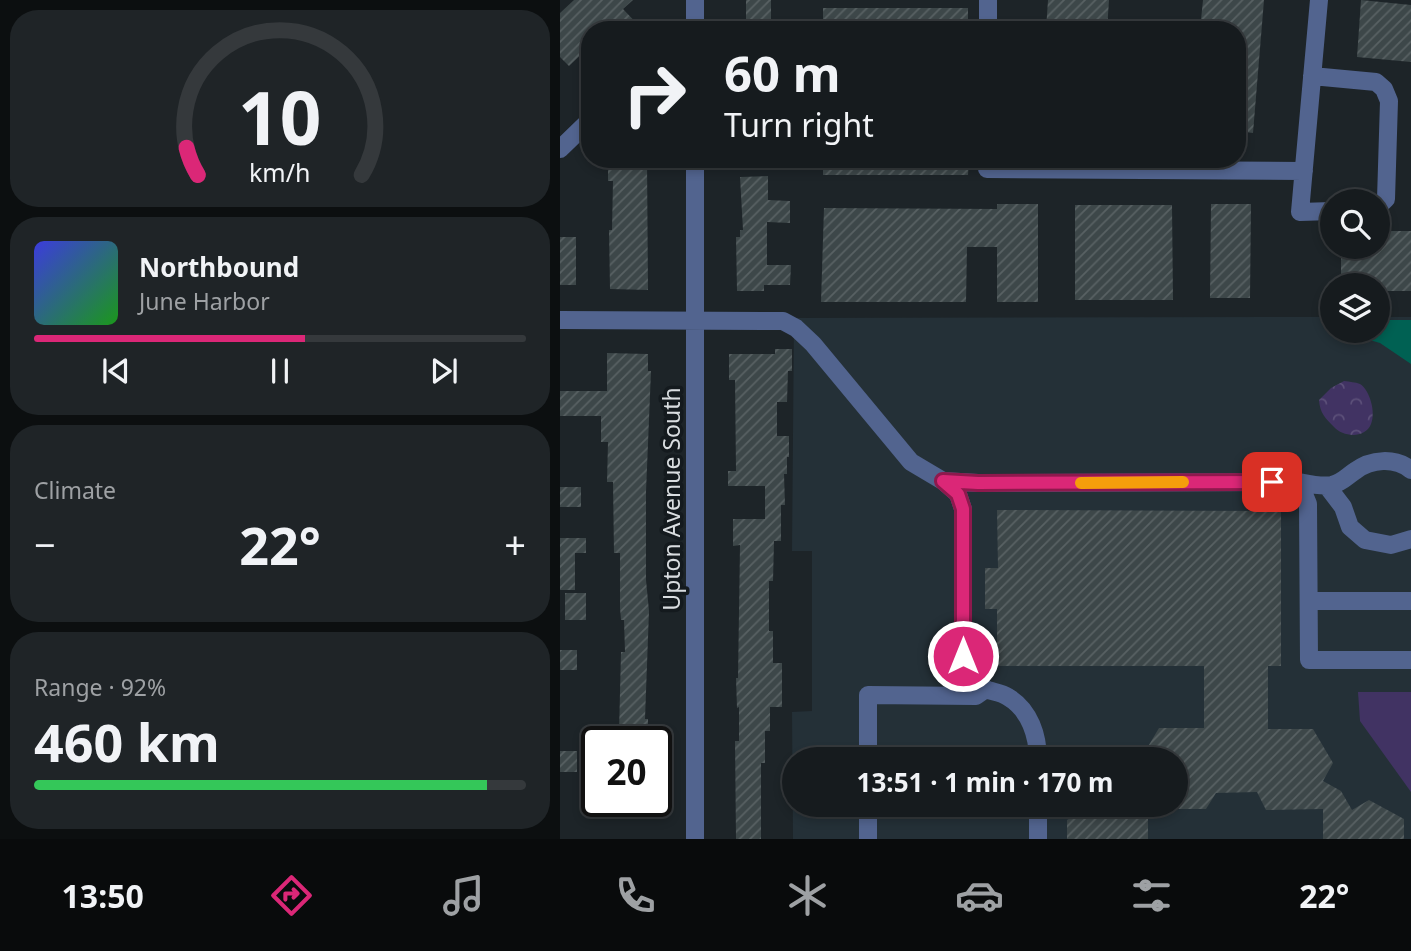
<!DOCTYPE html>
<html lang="en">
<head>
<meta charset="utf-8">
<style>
  body { margin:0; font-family:"Noto Sans",sans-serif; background:#1f2427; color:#f1f3f6; height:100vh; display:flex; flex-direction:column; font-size:26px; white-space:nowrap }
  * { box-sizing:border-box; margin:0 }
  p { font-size:23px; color:#9ea1a4 }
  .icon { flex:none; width:38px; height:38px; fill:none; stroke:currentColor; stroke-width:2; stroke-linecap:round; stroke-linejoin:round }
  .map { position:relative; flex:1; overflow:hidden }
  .side { display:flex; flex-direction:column; gap:10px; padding:10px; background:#0c0f10; width:560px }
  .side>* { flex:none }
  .hud { position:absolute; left:21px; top:21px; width:665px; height:147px; border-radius:28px; box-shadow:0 4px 10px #0003,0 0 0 2px #35393c; background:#161b1e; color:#f1f3f6; overflow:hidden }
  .buttons { position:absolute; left:760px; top:189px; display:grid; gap:14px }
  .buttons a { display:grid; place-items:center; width:70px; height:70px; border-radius:50%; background:#161b1e; box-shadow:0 4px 10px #0003,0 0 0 2px #35393c; font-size:35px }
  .speed { position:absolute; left:21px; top:726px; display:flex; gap:14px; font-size:35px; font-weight:700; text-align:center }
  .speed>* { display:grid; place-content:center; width:91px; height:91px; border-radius:50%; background:#161b1e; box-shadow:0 4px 10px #0003,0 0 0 2px #35393c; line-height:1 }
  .speed .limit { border:4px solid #111; border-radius:10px; background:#fff; color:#111 }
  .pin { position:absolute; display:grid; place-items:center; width:60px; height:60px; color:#fff; margin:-30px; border-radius:14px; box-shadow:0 4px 10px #0006 }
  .me { position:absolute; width:77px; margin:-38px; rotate:0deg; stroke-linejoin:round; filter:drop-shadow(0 0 5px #0008) }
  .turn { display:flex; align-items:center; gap:24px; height:147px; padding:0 28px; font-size:32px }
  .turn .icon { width:91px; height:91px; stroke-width:2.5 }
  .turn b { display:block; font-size:49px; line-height:60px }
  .big { font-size:52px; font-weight:700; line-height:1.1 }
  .side .tile { flex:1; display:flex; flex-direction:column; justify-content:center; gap:10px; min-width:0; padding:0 24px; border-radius:28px; background:#1f2427 }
  .side .dial { align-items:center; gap:0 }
  .dial svg { height:182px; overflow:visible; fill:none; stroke:#35393c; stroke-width:7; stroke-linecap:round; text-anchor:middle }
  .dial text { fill:#f1f3f6; stroke:none }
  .song { display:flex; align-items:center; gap:21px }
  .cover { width:84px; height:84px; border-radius:10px; background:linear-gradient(135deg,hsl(240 70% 55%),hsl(120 70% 35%)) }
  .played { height:7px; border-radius:4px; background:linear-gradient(90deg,#db2777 55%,#35393c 55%) }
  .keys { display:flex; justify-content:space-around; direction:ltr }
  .heat { display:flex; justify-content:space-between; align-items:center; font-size:38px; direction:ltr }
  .charge { height:10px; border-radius:5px; background:linear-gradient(90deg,#34c759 92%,#35393c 0) }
  .trip { position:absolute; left:222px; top:747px; width:406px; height:70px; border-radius:35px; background:#161b1e; box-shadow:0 4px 10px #0003,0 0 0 2px #35393c; font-weight:700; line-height:70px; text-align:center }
  .tab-bar { display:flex; height:112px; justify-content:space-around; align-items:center; background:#090b0c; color:#9ea1a4 }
  .tab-bar .icon { width:49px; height:49px }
  .tab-bar .current { color:#db2777 }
  .tab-bar b { font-size:32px; color:#f1f3f6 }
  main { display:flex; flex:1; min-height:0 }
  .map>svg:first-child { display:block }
  .built { fill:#243037; fill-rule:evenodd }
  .forest { fill:url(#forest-crowns) }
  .garden { fill:#413363 }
  .water { fill:#006153 }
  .building { fill:url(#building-hatch) }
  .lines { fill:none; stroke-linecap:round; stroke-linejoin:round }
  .minor { stroke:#52648f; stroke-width:18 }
  .route-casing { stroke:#8e194d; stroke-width:18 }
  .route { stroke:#db2777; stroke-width:12 }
  .slow { stroke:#f59e0b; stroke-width:12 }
  .labels { text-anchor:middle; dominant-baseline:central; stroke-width:7; stroke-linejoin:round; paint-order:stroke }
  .street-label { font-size:23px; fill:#d9dde0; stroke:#141a1e }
</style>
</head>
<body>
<main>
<section class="side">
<div class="tile dial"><svg viewBox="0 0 100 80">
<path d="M14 69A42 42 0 1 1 86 69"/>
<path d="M14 69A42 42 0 0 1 9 57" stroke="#db2777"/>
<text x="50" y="56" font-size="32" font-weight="700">10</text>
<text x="50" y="72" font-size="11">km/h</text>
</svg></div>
<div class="tile">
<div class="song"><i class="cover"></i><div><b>Northbound</b><p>June Harbor</p></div></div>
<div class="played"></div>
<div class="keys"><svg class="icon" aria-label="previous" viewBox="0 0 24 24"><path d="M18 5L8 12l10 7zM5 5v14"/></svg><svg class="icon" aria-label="pause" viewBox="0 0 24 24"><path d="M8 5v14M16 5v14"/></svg><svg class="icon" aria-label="next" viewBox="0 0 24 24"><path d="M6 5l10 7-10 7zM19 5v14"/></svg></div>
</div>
<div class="tile"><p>Climate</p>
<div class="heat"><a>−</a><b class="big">22°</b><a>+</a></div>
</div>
<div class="tile"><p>Range · 92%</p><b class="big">460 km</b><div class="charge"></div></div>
</section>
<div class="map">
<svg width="851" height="839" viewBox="0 0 851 839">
  <defs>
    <pattern id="forest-crowns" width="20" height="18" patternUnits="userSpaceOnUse" patternTransform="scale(1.75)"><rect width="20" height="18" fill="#413363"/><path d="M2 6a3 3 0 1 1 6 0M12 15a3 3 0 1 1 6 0" fill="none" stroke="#5c5079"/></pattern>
    <pattern id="building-hatch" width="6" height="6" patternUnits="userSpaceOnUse" patternTransform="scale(1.75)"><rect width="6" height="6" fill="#3d4749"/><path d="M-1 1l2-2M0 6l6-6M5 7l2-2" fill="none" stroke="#586163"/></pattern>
  </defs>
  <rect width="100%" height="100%" fill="#1d2428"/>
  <path class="built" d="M772 317V331H817V317H851V839H233L232 712 252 711V551H232L234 318ZM234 760H616V805H234Z"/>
  <path class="forest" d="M784 381C790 382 795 382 800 384 810 390 816 413 811 424 805 439 783 437 774 427 765 418 760 413 759 400L771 388Z"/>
  <path class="garden" d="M798 692H851V792L800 721Z"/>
  <path class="water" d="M817 320H851V364L820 343 778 331H817Z"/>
  <path class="building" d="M14 0H73L63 9 83 30H30V46L9 66 0 57V13Z
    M186 0H211V25H186Z
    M488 0H549L547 30H486Z
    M643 0H704L693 133 677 131V30H640Z
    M801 0 851 5V62L797 57Z
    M263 8H408V30H263Z
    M263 159H409L408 175H263Z
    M48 160H87L88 290 50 289 49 230H52L53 181H48Z
    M208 176V200L230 201V223L207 222V265H231L230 285H204V291H177L176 237H180V230H183L180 177Z
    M437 204H478V302H437V247H407L406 302H261L264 208 437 209Z
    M651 204H691L690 298H650Z
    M515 205H612L613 300H515Z
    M817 231H851V291H817V285H781V247H817Z
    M0 237H16V285H0Z
    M215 349H232V371H228L227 402H217V436H229V457H227V474H224L225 505H221V541H214L213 581H209V631H213V663H222V707H210V731H205V763H201V839H176L175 741H179V707L177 708 176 678H178L180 545 173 546V519H205V486H168V471H176L175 380H169V354H215Z
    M47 353 88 354V371H91L86 492V580L89 611 85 719H88V742H65V732H59L61 652H65L64 620H61L60 608V553H54L53 482H47L48 442H41V416H0V391H47Z
    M0 487H21V507H0Z
    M437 510 721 511V666H708V729H753L773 763 763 781 781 791 792 810 809 800 844 819V839H763V809L706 810 697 792 656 793 646 809H616V760H580L599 728H644V666H437V609H425V568H438Z
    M0 538H26V553H15V590H0Z
    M5 593H26V620H5Z
    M0 650H17V670H0Z
    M0 751H17V772H0Z
    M532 805H588V839H507V820Z"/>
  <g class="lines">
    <path class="minor" d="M759 0 740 212 772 211
      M135 30V0
      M428 30V0
      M752 76 816 82 824 89 829 101 826 199 817 208
      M0 149 30 120
      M427 159V169L744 171
      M0 320 223 321 236 328 253 344 351 462 383 481 418 483 739 482C749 484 762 487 772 485 783 482 786 477 795 471 811 459 835 457 851 470
      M383 481 398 494 403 509V656C406 671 412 684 428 690 434 692 442 693 448 697 470 710 478 736 478 760
      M739 482 748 504 749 660H851
      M767 486 783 507 790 527 805 540 831 545 851 539
      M749 601H851
      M308 760V695L416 696 426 689
      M308 805V839
      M478 805V839
      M135 839V159"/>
  </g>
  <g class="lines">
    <g class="route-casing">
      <path id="route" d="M403 656V509L398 494 383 481 418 483 712 482"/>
    </g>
    <use href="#route" class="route"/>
    <path class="slow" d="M521 483 623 482"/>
  </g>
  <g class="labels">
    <g class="street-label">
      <text transform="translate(111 499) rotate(-90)">Upton Avenue South</text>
    </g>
  </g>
</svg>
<div class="buttons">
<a><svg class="icon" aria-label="search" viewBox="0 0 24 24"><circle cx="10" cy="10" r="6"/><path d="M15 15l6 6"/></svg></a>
<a><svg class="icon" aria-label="layers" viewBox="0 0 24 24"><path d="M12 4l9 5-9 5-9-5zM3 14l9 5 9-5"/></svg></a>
</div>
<div class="speed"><div class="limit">20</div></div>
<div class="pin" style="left:712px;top:482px;background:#d93025"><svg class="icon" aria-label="arrive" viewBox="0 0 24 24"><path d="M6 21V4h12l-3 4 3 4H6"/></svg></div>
<svg class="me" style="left:403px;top:656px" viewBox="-20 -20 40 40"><circle r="17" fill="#db2777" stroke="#fff" stroke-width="3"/><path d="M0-11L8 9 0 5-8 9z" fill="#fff"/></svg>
<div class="trip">13:51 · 1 min · 170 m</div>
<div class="hud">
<div class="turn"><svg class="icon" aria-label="right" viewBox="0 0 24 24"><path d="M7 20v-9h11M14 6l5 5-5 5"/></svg><div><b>60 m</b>Turn right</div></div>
</div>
</div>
</main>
<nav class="tab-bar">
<b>13:50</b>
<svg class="icon current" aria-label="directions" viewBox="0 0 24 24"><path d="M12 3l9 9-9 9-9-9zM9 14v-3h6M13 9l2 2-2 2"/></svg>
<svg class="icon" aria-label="music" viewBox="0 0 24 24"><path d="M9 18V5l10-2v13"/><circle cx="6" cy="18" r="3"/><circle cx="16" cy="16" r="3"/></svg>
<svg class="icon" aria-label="phone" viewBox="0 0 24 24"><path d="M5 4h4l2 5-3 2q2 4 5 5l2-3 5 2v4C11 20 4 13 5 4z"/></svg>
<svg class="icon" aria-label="climate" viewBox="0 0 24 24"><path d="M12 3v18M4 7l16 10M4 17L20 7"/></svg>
<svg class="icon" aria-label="car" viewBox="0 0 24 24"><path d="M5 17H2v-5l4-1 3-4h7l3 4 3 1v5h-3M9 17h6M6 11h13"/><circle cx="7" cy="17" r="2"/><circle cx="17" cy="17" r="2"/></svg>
<svg class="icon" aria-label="filters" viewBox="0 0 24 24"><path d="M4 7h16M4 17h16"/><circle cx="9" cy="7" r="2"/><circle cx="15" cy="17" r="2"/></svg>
<b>22°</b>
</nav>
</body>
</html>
